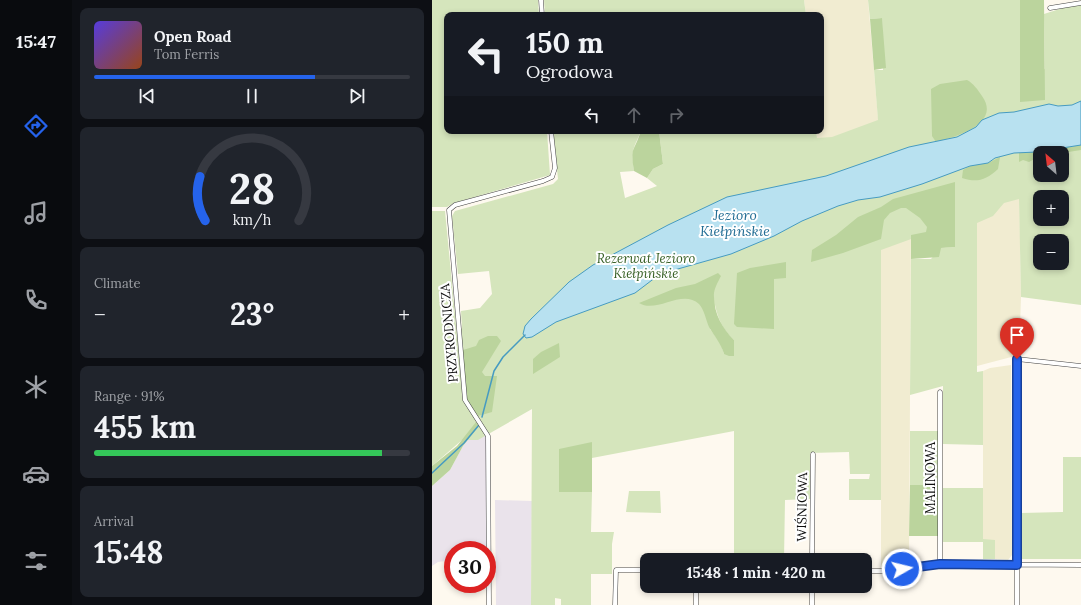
<!DOCTYPE html>
<html lang="en">
<head>
<meta charset="utf-8">
<style>
  body { margin:0; font-family:Lora,serif; background:#20242c; color:#f1f3f6; height:100vh; display:flex; flex-direction:column; font-size:15px; white-space:nowrap }
  * { box-sizing:border-box; margin:0 }
  p { font-size:13px; color:#9ea1a6 }
  .icon { flex:none; width:22px; height:22px; fill:none; stroke:currentColor; stroke-width:2; stroke-linecap:round; stroke-linejoin:round }
  .map { position:relative; flex:1; overflow:hidden }
  .panel { display:flex; flex-direction:column; gap:8px; padding:8px; background:#0d0f14; width:360px }
  .panel>* { flex:none }
  .top-card { position:absolute; left:12px; top:12px; width:380px; height:122px; border-radius:8px; box-shadow:0 2px 6px #0003; background:#171b24; color:#f1f3f6; overflow:hidden }
  .needle { width:26px; rotate:332deg }
  .controls { position:absolute; left:601px; top:146px; display:grid; gap:8px }
  .controls a { display:grid; place-items:center; width:36px; height:36px; border-radius:8px; background:#171b24; box-shadow:0 2px 6px #0003; font-size:20px }
  .speed { position:absolute; left:12px; top:541px; display:flex; gap:8px; font-size:20px; font-weight:700; text-align:center }
  .speed>* { display:grid; place-content:center; width:52px; height:52px; border-radius:50%; background:#171b24; box-shadow:0 2px 6px #0003; line-height:1 }
  .speed .limit { border:6px solid #d22; background:#fff; color:#111 }
  .pin { position:absolute; display:grid; place-items:center; width:34px; height:34px; color:#fff; margin:-41px -17px; border-radius:50% 50% 50% 0; rotate:-45deg; box-shadow:0 0 4px #0007 }
  .pin .icon { rotate:45deg }
  .me { position:absolute; width:44px; margin:-22px; rotate:82deg; stroke-linejoin:round; filter:drop-shadow(0 0 3px #0008) }
  .turn { display:flex; align-items:center; gap:14px; height:84px; padding:0 16px; font-size:18px }
  .turn .icon { width:52px; height:52px; stroke-width:2.5 }
  .turn b { display:block; font-size:28px; line-height:34px }
  .lanes { display:flex; align-items:center; height:38px; padding:0 16px; background:#0003; justify-content:center; gap:20px; direction:ltr }
  .lanes .off { opacity:.35 }
  .big { font-size:30px; font-weight:700; line-height:1.1 }
  .panel .widget { flex:1; display:flex; flex-direction:column; justify-content:center; gap:6px; min-width:0; padding:0 14px; border-radius:8px; background:#20242c }
  .panel .dial { align-items:center; gap:0 }
  .dial svg { height:104px; overflow:visible; fill:none; stroke:#363941; stroke-width:7; stroke-linecap:round; text-anchor:middle }
  .dial text { fill:#f1f3f6; stroke:none }
  .song { display:flex; align-items:center; gap:12px }
  .cover { width:48px; height:48px; border-radius:6px; background:linear-gradient(135deg,hsl(250 70% 55%),hsl(20 70% 35%)) }
  .played { height:4px; border-radius:2px; background:linear-gradient(90deg,#2563eb 70%,#363941 70%) }
  .keys { display:flex; justify-content:space-around; direction:ltr }
  .heat { display:flex; justify-content:space-between; align-items:center; font-size:22px; direction:ltr }
  .charge { height:6px; border-radius:3px; background:linear-gradient(90deg,#34c759 91%,#363941 0) }
  .trip { position:absolute; left:208px; top:553px; width:232px; height:40px; border-radius:8px; background:#171b24; box-shadow:0 2px 6px #0003; font-weight:700; line-height:40px; text-align:center }
  main { display:flex; flex:1; min-height:0 }
  .tabs { display:flex; flex-direction:column; width:72px; justify-content:space-around; align-items:center; background:#090b0e; color:#9ea1a6 }
  .tabs .icon { width:28px; height:28px }
  .tabs .on { color:#2563eb }
  .tabs b { font-size:18px; color:#f1f3f6 }
  .map>svg:first-child { display:block }
  .industrial { fill:#eae3eb }
  .farmland { fill:#f1ecd1 }
  .green { fill:#d5e5bc; fill-rule:evenodd }
  .forest { fill:#bbd49d }
  .water { fill:#b8e1f0; stroke:#469bc1 }
  .lines { fill:none; stroke-linecap:round; stroke-linejoin:round }
  .stream { stroke:#469bc1; stroke-width:1.5 }
  .minor-casing { stroke:#404040; stroke-width:5 }
  .minor { stroke:#fff; stroke-width:4 }
  .route-casing { stroke:#184099; stroke-width:10 }
  .route { stroke:#2563eb; stroke-width:7 }
  .labels { text-anchor:middle; dominant-baseline:central; stroke-width:4; stroke-linejoin:round; paint-order:stroke }
  .park-label { font-size:13px; font-style:italic; fill:#365f24; stroke:#fff }
  .street-label { font-size:13px; fill:#0d0d0d; stroke:#fff }
  .water-label { font-size:14px; font-style:italic; fill:#226d94; stroke:#fff }
</style>
</head>
<body>
<main>
<nav class="tabs">
<b>15:47</b>
<svg class="icon on" aria-label="directions" viewBox="0 0 24 24"><path d="M12 3l9 9-9 9-9-9zM9 14v-3h6M13 9l2 2-2 2"/></svg>
<svg class="icon" aria-label="music" viewBox="0 0 24 24"><path d="M9 18V5l10-2v13"/><circle cx="6" cy="18" r="3"/><circle cx="16" cy="16" r="3"/></svg>
<svg class="icon" aria-label="phone" viewBox="0 0 24 24"><path d="M5 4h4l2 5-3 2q2 4 5 5l2-3 5 2v4C11 20 4 13 5 4z"/></svg>
<svg class="icon" aria-label="climate" viewBox="0 0 24 24"><path d="M12 3v18M4 7l16 10M4 17L20 7"/></svg>
<svg class="icon" aria-label="car" viewBox="0 0 24 24"><path d="M5 17H2v-5l4-1 3-4h7l3 4 3 1v5h-3M9 17h6M6 11h13"/><circle cx="7" cy="17" r="2"/><circle cx="17" cy="17" r="2"/></svg>
<svg class="icon" aria-label="filters" viewBox="0 0 24 24"><path d="M4 7h16M4 17h16"/><circle cx="9" cy="7" r="2"/><circle cx="15" cy="17" r="2"/></svg>
</nav>
<section class="panel">
<div class="widget">
<div class="song"><i class="cover"></i><div><b>Open Road</b><p>Tom Ferris</p></div></div>
<div class="played"></div>
<div class="keys"><svg class="icon" aria-label="previous" viewBox="0 0 24 24"><path d="M18 5L8 12l10 7zM5 5v14"/></svg><svg class="icon" aria-label="pause" viewBox="0 0 24 24"><path d="M8 5v14M16 5v14"/></svg><svg class="icon" aria-label="next" viewBox="0 0 24 24"><path d="M6 5l10 7-10 7zM19 5v14"/></svg></div>
</div>
<div class="widget dial"><svg viewBox="0 0 100 80">
<path d="M14 69A42 42 0 1 1 86 69"/>
<path d="M14 69A42 42 0 0 1 10 35" stroke="#2563eb"/>
<text x="50" y="56" font-size="32" font-weight="700">28</text>
<text x="50" y="72" font-size="11">km/h</text>
</svg></div>
<div class="widget"><p>Climate</p>
<div class="heat"><a>−</a><b class="big">23°</b><a>+</a></div>
</div>
<div class="widget"><p>Range · 91%</p><b class="big">455 km</b><div class="charge"></div></div>
<div class="widget"><p>Arrival</p><b class="big">15:48</b></div>
</section>
<div class="map">
<svg width="649" height="605" viewBox="0 0 649 605">
  <rect width="100%" height="100%" fill="#fef9ef"/>
  <path class="industrial" d="M47 426 55 436V550H21V560L6 562 0 566V486L18 470 31 446Z
    M63 500 100 501 99 605H64Z"/>
  <path class="farmland" d="M372 0H436L447 130 387 159 384 131H389V15H374Z
    M587 180 589 297 587 355 545 366V190Z
    M479 235 477 564 449 567V239Z
    M579 365 580 555 576 560 563 559V540H551V371L558 368Z"/>
  <path class="green" d="M0 0H106L107 15H15V131H115L118 175 22 203 15 207H0Z
    M112 0H372L374 15H113Z
    M436 0H588V72L613 69 612 14 637 6 649 5V305L589 297 587 199 572 203 561 216 545 223V372L551 371V445L511 444V386L478 395 479 259H499L508 248 523 247V223L449 250V500H417V479H437L438 474H418L417 452 378 453V499L353 500 352 560H302V431L160 458V442L127 492H160L159 532H182L180 544V574H159V605H129V599L123 598V605H99L100 409 46 440H30L0 466V211H13L25 335 30 328 29 311 48 308 60 294 57 271 26 274 20 216 23 211 121 184 126 179 121 131H209C201 150 199 149 202 171L188 172 193 198 225 186 215 178 221 169 231 164 227 131H384L385 138 400 137 446 120 442 70H451L450 18 438 19ZM608 153H630V175H608ZM608 197H630V219H608ZM608 241H630V263H608ZM283 305C286 319 291 330 302 340L292 354 289 344 278 329Z
    M478 431H507V485H478Z
    M631 457H649V559H589V513L631 512Z
    M511 488H551V539L563 540V559H551V542H511Z
    M197 491H228L229 513 194 512Z"/>
  <path class="forest" d="M588 0H612L613 100 588 102Z
    M450 18 454 68 442 70 438 19Z
    M535 80C541 83 546 90 550 96 570 124 523 137 504 142L500 136 499 89 508 84Z
    M209 131H227L231 164 221 169 215 178 202 171C198 147 202 152 209 131Z
    M649 145V150L630 153H608V156L597 162 591 160 587 162V153Z
    M568 157 566 169C554 180 545 183 530 178L531 170 538 166 556 163Z
    M523 182V247L509 248 507 257 479 259V235L494 232 495 227 488 218 474 208H469L458 213 452 220 449 239 411 253 379 262 380 250 404 235 426 217 449 207 461 199Z
    M354 262V278L342 279V329L305 327 302 324 305 273 318 268Z
    M286 273 289 276C286 282 281 290 282 297 282 314 291 329 302 340V356H297L292 354C289 343 282 336 277 327 274 320 272 309 267 304 250 288 225 314 207 303L244 288 263 284Z
    M56 336H65L69 341 50 372 53 376H65L60 412 46 416 34 399 31 350 44 346 47 340Z
    M127 343 128 357 101 374V359L109 352Z
    M44 422 47 426 31 446 18 470 0 486V466L25 446Z
    M160 442V492H127V449Z
    M478 485H507V536H477Z"/>
  <path class="water" d="M649 101V145L605 152 582 153 563 158 556 163 538 166 490 184 448 197 426 200 406 206 370 221 342 236 299 254 228 274 203 293 124 322 100 337 94 338 91 334 93 326 99 319 137 282 161 265 236 225 295 197 394 176 477 147 525 137 544 127 550 120 567 113 582 112 617 104 626 106 640 105Z"/>
  <g class="lines">
    <path class="stream" d="M50 417 62 371 71 357 93 335
      M0 473 32 443 47 425"/>
    <g class="minor-casing">
      <path id="minor" d="M109 0 110 15
        M618 8 649 3
        M508 392V564
        M380 560 381 454
        M433 571H457L508 564 649 565
        M264 586V605
        M57 605 56 436 33 400 17 210 23 205 111 181 120 177 123 168 119 131
        M183 605 184 570H215
        M380 605V586
        M585 605V359L649 366"/>
    </g>
    <use href="#minor" class="minor"/>
  </g>
  <g class="lines">
    <g class="route-casing">
      <path id="route" d="M470 569 508 564 585 565V359"/>
    </g>
    <use href="#route" class="route"/>
  </g>
  <g class="labels">
    <g class="park-label">
      <text x="214" y="258">Rezerwat Jezioro<tspan x="214" dy="15">Kiełpińskie</tspan></text>
    </g>
    <g class="street-label">
      <text transform="translate(17 333) rotate(-95)">PRZYRODNICZA</text>
      <text transform="translate(498 478) rotate(-90)">MALINOWA</text>
      <text transform="translate(370 507) rotate(-89)">WIŚNIOWA</text>
    </g>
    <g class="water-label">
      <text x="303" y="215">Jezioro<tspan x="303" dy="16">Kiełpińskie</tspan></text>
    </g>
  </g>
</svg>
<div class="controls">
<a><svg class="needle" viewBox="-14 -14 28 28"><path d="M0-13l5 13h-10z" fill="#e53935"/><path d="M0 13l5-13h-10z" fill="#9ea1a6"/></svg></a>
<a>+</a>
<a>−</a>
</div>
<div class="speed"><div class="limit">30</div></div>
<div class="pin" style="left:585px;top:359px;background:#d93025"><svg class="icon" aria-label="arrive" viewBox="0 0 24 24"><path d="M6 21V4h12l-3 4 3 4H6"/></svg></div>
<svg class="me" style="left:470px;top:569px" viewBox="-20 -20 40 40"><circle r="17" fill="#2563eb" stroke="#fff" stroke-width="3"/><path d="M0-11L8 9 0 5-8 9z" fill="#fff"/></svg>
<div class="trip">15:48 · 1 min · 420 m</div>
<div class="top-card">
<div class="turn"><svg class="icon" aria-label="left" viewBox="0 0 24 24"><path d="M17 20v-9H6M10 6l-5 5 5 5"/></svg><div><b>150 m</b>Ogrodowa</div></div>
<div class="lanes"><svg class="icon" aria-label="left" viewBox="0 0 24 24"><path d="M17 20v-9H6M10 6l-5 5 5 5"/></svg><svg class="icon off" aria-label="ahead" viewBox="0 0 24 24"><path d="M12 20V5M6 11l6-6 6 6"/></svg><svg class="icon off" aria-label="right" viewBox="0 0 24 24"><path d="M7 20v-9h11M14 6l5 5-5 5"/></svg></div>
</div>
</div>
</main>
</body>
</html>
